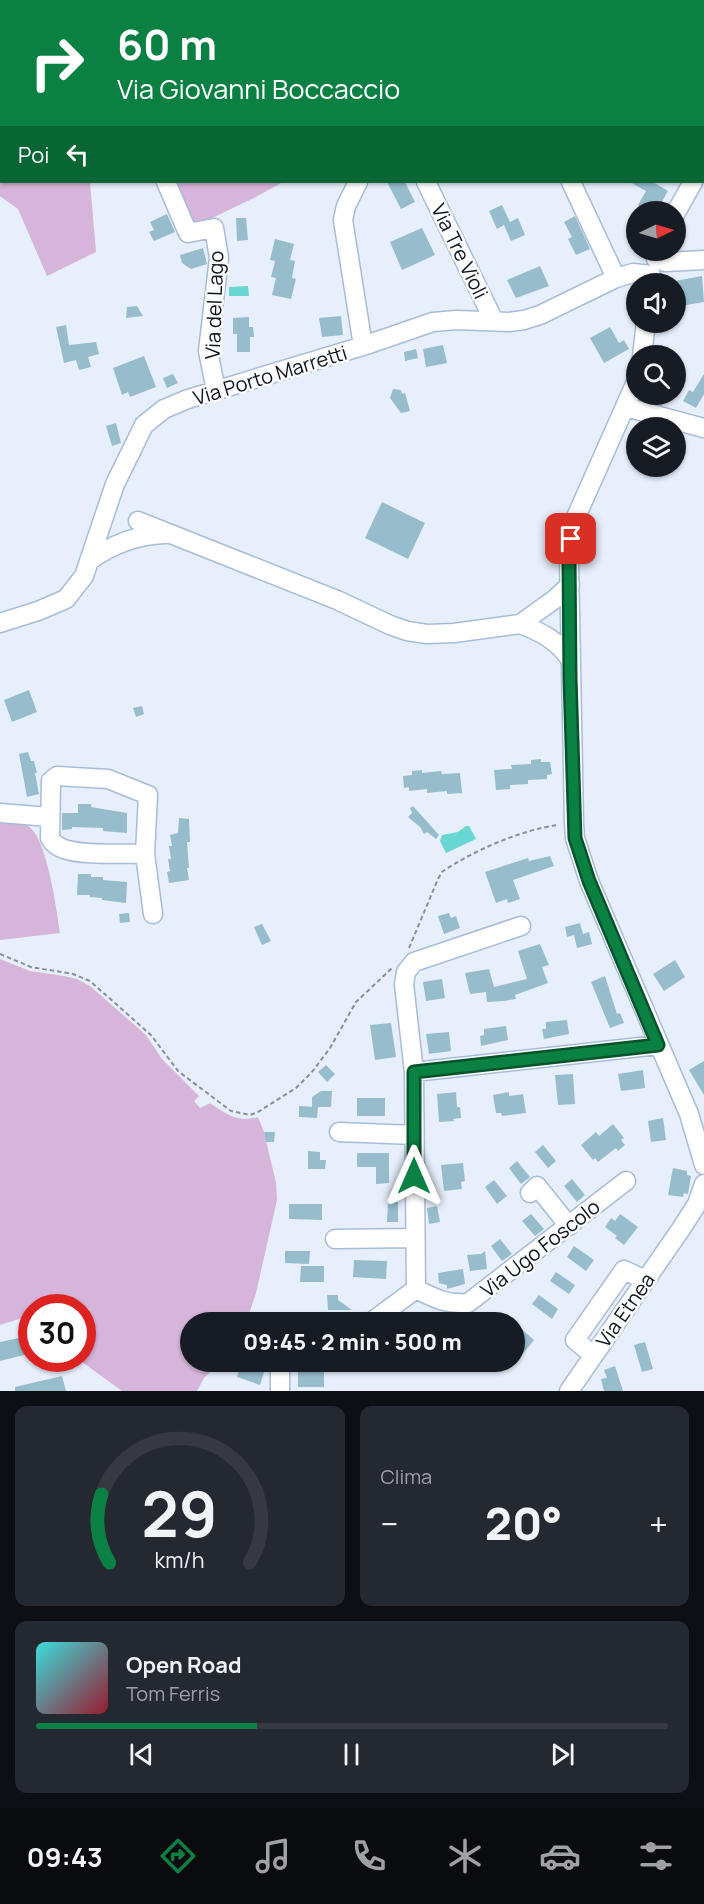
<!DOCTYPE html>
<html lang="it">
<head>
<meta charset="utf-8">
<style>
  body { margin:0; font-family:Manrope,sans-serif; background:#242831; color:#f1f3f6; height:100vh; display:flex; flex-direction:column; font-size:22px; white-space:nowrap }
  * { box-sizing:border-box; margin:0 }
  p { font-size:20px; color:#9ea1a6 }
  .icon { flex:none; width:33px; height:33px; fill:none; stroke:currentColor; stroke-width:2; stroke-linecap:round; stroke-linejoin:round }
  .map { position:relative; height:1391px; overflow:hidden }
  .drawer { display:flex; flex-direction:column; gap:15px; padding:15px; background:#0d0f14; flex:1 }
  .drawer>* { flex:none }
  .top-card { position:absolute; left:0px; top:0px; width:705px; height:183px; box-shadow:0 2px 4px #0004; background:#0b8043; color:#fff; overflow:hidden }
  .needle { width:39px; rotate:85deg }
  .tools { position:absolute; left:626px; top:201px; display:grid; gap:12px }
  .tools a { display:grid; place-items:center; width:60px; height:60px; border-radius:50%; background:#171b24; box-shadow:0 2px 4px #0004; font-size:30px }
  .speed { position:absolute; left:18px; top:1294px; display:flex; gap:12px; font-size:30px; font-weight:700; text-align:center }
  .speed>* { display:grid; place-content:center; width:78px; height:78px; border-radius:50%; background:#171b24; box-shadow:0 2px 4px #0004; line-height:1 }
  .speed .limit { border:9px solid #d22; background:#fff; color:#111 }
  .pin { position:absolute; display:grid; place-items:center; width:51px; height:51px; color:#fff; margin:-26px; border-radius:12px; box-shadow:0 3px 9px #0006 }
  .me { position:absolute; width:66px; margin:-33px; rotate:0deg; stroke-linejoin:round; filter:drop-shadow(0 0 4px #0008) }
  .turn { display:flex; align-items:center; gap:21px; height:126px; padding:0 18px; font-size:27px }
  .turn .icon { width:78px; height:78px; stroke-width:2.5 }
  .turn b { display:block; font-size:42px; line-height:51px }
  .then { display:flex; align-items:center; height:57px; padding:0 18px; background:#0003; gap:12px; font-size:22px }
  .big { font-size:45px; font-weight:800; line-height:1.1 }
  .drawer .card { flex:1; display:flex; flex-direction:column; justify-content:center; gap:9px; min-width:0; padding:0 21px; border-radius:12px; background:#242831 }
  .drawer .dial { align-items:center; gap:0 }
  .dial svg { height:156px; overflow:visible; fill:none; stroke:#363941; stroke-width:7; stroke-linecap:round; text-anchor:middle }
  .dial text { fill:#f1f3f6; stroke:none }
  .song { display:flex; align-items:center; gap:18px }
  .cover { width:72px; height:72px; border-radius:9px; background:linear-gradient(135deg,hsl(180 70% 55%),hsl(350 70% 35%)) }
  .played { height:6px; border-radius:3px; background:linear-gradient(90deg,#0b8043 35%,#363941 35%) }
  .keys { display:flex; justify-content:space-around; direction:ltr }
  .heat { display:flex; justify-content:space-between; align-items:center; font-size:33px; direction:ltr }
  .drawer .tiles { flex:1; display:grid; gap:15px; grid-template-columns:1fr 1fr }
  .card:last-child { grid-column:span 2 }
  .trip { position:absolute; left:180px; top:1312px; width:345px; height:60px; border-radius:30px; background:#171b24; box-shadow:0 2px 4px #0004; font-weight:800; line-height:60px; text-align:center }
  .menu { display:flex; height:96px; justify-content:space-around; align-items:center; background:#090b0e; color:#9ea1a6 }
  .menu .icon { width:42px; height:42px }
  .menu .active { color:#0b8043 }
  .menu b { font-size:27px; color:#f1f3f6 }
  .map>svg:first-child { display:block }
  .green { fill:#d7b4d9 }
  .water { fill:#68d6d1 }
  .building { fill:#97bdcd }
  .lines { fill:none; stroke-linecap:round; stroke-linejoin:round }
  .minor-casing { stroke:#a8bcd9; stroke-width:21 }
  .path { stroke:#88909c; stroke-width:2; stroke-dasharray:4.5 3; stroke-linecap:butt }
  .minor { stroke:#fff; stroke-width:18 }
  .route-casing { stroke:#07532c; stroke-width:15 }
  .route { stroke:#0b8043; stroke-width:10 }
  .labels { text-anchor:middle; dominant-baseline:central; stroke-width:5; stroke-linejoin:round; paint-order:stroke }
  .street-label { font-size:20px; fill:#0c131d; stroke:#fbfbfb }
</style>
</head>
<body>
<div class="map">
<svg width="704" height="1391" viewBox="0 0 704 1391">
  <rect width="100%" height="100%" fill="#e6effb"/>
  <path class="green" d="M135 0H309L310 1 136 2Z
    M0 34 2 182H90L96 252 47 276 18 209 0 196Z
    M171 182H283L254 198 191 228Z
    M0 822C9 822 20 821 28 826 47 837 57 911 60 933L0 940Z
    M0 959 30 971 64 976 77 979 90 986 146 1035 162 1059 199 1096 194 1101 200 1108 210 1103C226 1114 238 1123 258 1117L264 1132 276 1183 277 1200 256 1293 246 1323H190V1362H220L204 1378 197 1391H122L78 1359H82V1308H32L31 1325 22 1318 0 1325Z"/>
  <path class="water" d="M248 286 249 296H229V287Z
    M466 826H469L476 839 446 853 440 841 442 835 458 832Z"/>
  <path class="building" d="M387 182H405L415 202 401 209Z
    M630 182H653L668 191 656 212H649L638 205 646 191Z
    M502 205 510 222 518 218 525 235 511 241 504 225 497 229 489 211Z
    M167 214 175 232 154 241 149 232 154 230 150 222Z
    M575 216 590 249 576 255 568 239 572 237 564 222Z
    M236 218H246L248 240 237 241Z
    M422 228 435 255 402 270 390 242Z
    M275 239 294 244 290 260 295 261 292 278 296 279 291 299 272 295 276 278 271 277 275 261 270 260Z
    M203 248 207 264 191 269 182 263 180 255Z
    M540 266 549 286 516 298 507 280Z
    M702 276 704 302 675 307V281Z
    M137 306 143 316 126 318 127 307Z
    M341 316 343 335 322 337 319 318Z
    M249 317V327H253L254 337H250V352H237V334H233V318Z
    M66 325 69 345 96 342 99 354 88 357 91 367 79 370 76 360 64 363 56 327Z
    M610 327 619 343 624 340 629 349 604 363 590 338Z
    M443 345 447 363 426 367 423 349Z
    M416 349 418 358 405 361 404 352Z
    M144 356 156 387 130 397 128 392 122 395 113 368Z
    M173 374 178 383 167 388 163 378Z
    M704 374V394L696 408 683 401 689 390 693 392Z
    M393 389 401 390 402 394 405 393 410 411 401 413 390 398Z
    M116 423 121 443 112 446 106 426Z
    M382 502 425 523 408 559 365 538Z
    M29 690 37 712 12 722 4 700Z
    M142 706 144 714 136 717 133 708Z
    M28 752 31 761H34L37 773H35L39 794 27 797 19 754Z
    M541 759V762H550L552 774 547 775V779L528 780V784L510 785V789L496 790 494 770 512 769 511 765 531 764V760Z
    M422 770V773L441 771 442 774 460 773 462 793 447 794V791L427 793V789L409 791V787L404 788 403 776 412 775V771Z
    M78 804H91V807L127 813V833L103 831V828L72 827V829L62 830V813H78Z
    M413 806 439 835 436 839 427 832 424 834 420 827 408 817 412 813 410 808Z
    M179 818 189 819 190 842H187L189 868H187L189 880 169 883 167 872 170 871 168 859H171L169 846H172L170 835 178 833Z
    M550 856 554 866 513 880 520 899 508 903 507 899 496 903 485 872 528 858 529 861Z
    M78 874H91V877H103V880L127 882 126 903 102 900V898L90 897V895H77Z
    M129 913 130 922 120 923 119 914Z
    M449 913 451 918 456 916 460 928 444 934 438 916Z
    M580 923 583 934 589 932 592 944 577 948 574 935 567 937 565 927Z
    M262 924 271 941 262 945 254 927Z
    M540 944 549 965 542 967 548 983 515 995 516 999 504 1001 487 1002 486 992 470 994 465 973 489 969 494 987 527 979 518 951Z
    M675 960 685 977 664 991 653 974Z
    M605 976 617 1014 620 1013 624 1023 610 1028 591 982Z
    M442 979 445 998 426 1001 423 982Z
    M567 1020 569 1034 544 1039 542 1029H546V1022Z
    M391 1023 396 1057 375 1060 370 1025Z
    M506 1026 508 1040 481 1046 480 1036 484 1035V1029Z
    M449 1032 451 1051 429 1054 426 1034Z
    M704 1061V1095L689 1070Z
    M326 1065 335 1074 327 1082 318 1072Z
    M643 1070 645 1088 621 1091 618 1074Z
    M573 1074 575 1104 558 1105 555 1075Z
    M321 1091H332L331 1107H312V1097Z
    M456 1092 457 1107H460L461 1118 453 1119 454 1121 439 1122 437 1094Z
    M509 1092V1096L523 1094 526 1113 502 1116 501 1113H496L493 1095Z
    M357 1098H385V1116H357Z
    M299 1106 318 1107 317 1118 299 1117Z
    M663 1118 666 1140 651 1142 648 1121Z
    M613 1124 624 1138 621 1140 625 1145 618 1151 616 1148 598 1162 595 1158 593 1160 581 1145 596 1132 599 1136Z
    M264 1132H275L274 1142H266Z
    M543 1145 556 1161 548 1168 535 1152Z
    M308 1151 320 1152V1160H326L325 1169H308Z
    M357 1153H389V1183L376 1184V1167H357Z
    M517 1161 530 1177 521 1184 509 1168Z
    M463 1163 465 1181 461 1182 462 1189 444 1191 441 1165Z
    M673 1168 687 1171V1175L691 1176 688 1194 684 1193 683 1197 668 1195Z
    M572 1179 585 1195 577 1202 564 1186Z
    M494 1180 507 1196 497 1204 485 1187Z
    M388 1202H398V1222H387Z
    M289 1204H322V1220L289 1219Z
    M437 1206 440 1222 429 1224 427 1208Z
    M531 1214 544 1229 535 1236 522 1221Z
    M620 1214 638 1227 624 1245 615 1238 617 1236 605 1227 611 1218 615 1221Z
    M500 1239 512 1254 502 1261 491 1246Z
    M574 1246 594 1260 586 1271 567 1257Z
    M285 1251H310L309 1264 285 1263Z
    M485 1251 487 1269 470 1271 467 1255 481 1254Z
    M354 1260 387 1261 386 1279 353 1277Z
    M301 1266H324V1282H300Z
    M463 1269 465 1284 447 1289V1285L439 1283 438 1273Z
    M556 1272 575 1285 569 1294 550 1281Z
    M327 1295H338V1300L352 1310H328Z
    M539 1295 558 1309 552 1319 532 1304Z
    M295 1314 323 1315V1323H295Z
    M519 1327 534 1340 521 1356 514 1350V1332Z
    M28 1336 32 1353 0 1361V1342Z
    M645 1342 653 1369 642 1372 634 1345Z
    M242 1362H262L259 1370 264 1372 260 1385 237 1377Z
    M298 1362H324V1387H298Z
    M615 1366 623 1391H604L601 1379 607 1378 604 1370Z
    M62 1376 66 1391H15V1387Z"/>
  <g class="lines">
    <g class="minor-casing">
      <path id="minor" d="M413 0 415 2
        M450 0V2
        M704 163V162
        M166 182 188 233 214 228 219 258 208 351 216 391
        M358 182 346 206 343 220 363 346
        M426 182 494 321
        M571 182 616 278
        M675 214 693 182
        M656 259 665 262 704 260
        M642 356 646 322
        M636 382 576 517 569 560 574 823 575 838 589 881 689 1114 704 1165
        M626 407 704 428
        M138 521 337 600 390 625 407 631 427 634 454 633 520 624 555 599 570 585
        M90 560C113 544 136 535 164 534
        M0 623 38 611 66 599 84 576 115 484 144 425 164 409 188 399 363 346 433 322 456 320 509 322 524 320 540 315 616 278 633 273 651 275
        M520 624C541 632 557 640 570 659
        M0 813 50 817
        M145 854C122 853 84 856 64 849 58 847 53 843 50 838L51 781 57 776 108 779 148 795 145 854 153 914
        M521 926 414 962 406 972 404 984 414 1072 658 1045
        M339 1132 414 1135
        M530 1193 537 1186 569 1226
        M335 1239 415 1238
        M416 1289C434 1298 447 1305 468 1303L626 1181
        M370 1323 416 1289 414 1072
        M593 1355 575 1340 624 1270 645 1280
        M280 1362V1391
        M569 1391 681 1229 697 1204 704 1184"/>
    </g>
    <path class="path" d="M409 948 438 879 442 872C472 851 523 829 559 825
      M0 954 31 967 73 974 90 981 151 1035 178 1071 231 1111 250 1115 258 1112 296 1088 312 1072 330 1048 356 1002 392 968"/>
    <use href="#minor" class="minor"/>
  </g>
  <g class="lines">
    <g class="route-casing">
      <path id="route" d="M414 1176V1072L658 1045 589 881 575 838 570 678 569 560 571 539"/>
    </g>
    <use href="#route" class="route"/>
  </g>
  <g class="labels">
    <g class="street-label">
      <text transform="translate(460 251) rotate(64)">Via Tre Violi</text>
      <text transform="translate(214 305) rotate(-88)">Via del Lago</text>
      <text transform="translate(270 375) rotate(-17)">Via Porto Marretti</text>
      <text transform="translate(540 1248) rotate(-38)">Via Ugo Foscolo</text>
      <text transform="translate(625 1310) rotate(-55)">Via Etnea</text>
    </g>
  </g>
</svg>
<div class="tools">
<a><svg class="needle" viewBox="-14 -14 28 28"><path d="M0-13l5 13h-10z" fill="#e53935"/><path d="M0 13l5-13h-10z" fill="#9ea1a6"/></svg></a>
<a><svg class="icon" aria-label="sound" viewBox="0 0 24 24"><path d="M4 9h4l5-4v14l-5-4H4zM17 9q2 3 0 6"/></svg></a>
<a><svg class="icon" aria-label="search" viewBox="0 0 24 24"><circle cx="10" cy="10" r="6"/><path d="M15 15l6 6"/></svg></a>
<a><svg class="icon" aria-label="layers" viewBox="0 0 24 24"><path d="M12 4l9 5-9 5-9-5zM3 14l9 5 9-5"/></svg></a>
</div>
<div class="speed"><div class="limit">30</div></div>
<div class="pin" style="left:571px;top:539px;background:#d93025"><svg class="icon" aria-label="arrive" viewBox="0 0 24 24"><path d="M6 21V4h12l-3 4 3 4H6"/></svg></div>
<svg class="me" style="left:414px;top:1176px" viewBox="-20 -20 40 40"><path d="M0-17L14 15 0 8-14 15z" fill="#0b8043" stroke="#fff" stroke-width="4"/></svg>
<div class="trip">09:45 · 2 min · 500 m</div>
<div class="top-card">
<div class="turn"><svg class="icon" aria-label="right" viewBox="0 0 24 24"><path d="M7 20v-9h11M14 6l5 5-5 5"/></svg><div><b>60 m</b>Via Giovanni Boccaccio</div></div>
<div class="then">Poi<svg class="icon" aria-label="left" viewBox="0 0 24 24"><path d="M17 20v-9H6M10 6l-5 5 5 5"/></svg></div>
</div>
</div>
<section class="drawer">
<div class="tiles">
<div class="card dial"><svg viewBox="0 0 100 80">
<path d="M14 69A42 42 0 1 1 86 69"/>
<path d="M14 69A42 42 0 0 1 10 34" stroke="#0b8043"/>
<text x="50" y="56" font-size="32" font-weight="700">29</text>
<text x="50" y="72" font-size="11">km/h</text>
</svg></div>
<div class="card"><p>Clima</p>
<div class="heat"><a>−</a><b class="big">20°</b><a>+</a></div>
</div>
<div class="card">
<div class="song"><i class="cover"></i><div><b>Open Road</b><p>Tom Ferris</p></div></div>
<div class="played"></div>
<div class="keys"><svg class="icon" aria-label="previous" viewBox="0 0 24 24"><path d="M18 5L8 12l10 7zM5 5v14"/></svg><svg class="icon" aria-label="pause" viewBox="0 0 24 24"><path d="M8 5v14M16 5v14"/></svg><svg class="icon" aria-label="next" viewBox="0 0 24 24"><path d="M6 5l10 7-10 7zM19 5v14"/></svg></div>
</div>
</div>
</section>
<nav class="menu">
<b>09:43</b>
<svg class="icon active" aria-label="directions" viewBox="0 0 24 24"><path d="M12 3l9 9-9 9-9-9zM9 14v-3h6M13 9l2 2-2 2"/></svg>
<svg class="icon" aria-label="music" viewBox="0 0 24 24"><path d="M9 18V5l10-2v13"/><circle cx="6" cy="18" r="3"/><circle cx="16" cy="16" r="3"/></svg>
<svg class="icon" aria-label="phone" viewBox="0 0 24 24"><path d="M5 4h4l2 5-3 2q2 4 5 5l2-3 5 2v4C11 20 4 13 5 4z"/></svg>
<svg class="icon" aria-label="climate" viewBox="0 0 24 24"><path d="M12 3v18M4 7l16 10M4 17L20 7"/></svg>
<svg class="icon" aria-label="car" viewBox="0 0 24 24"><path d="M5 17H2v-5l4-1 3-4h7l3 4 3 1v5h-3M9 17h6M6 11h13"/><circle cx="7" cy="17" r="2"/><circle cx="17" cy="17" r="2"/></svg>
<svg class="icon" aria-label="filters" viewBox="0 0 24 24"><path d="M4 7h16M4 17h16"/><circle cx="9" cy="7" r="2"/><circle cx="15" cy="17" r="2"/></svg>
</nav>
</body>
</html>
